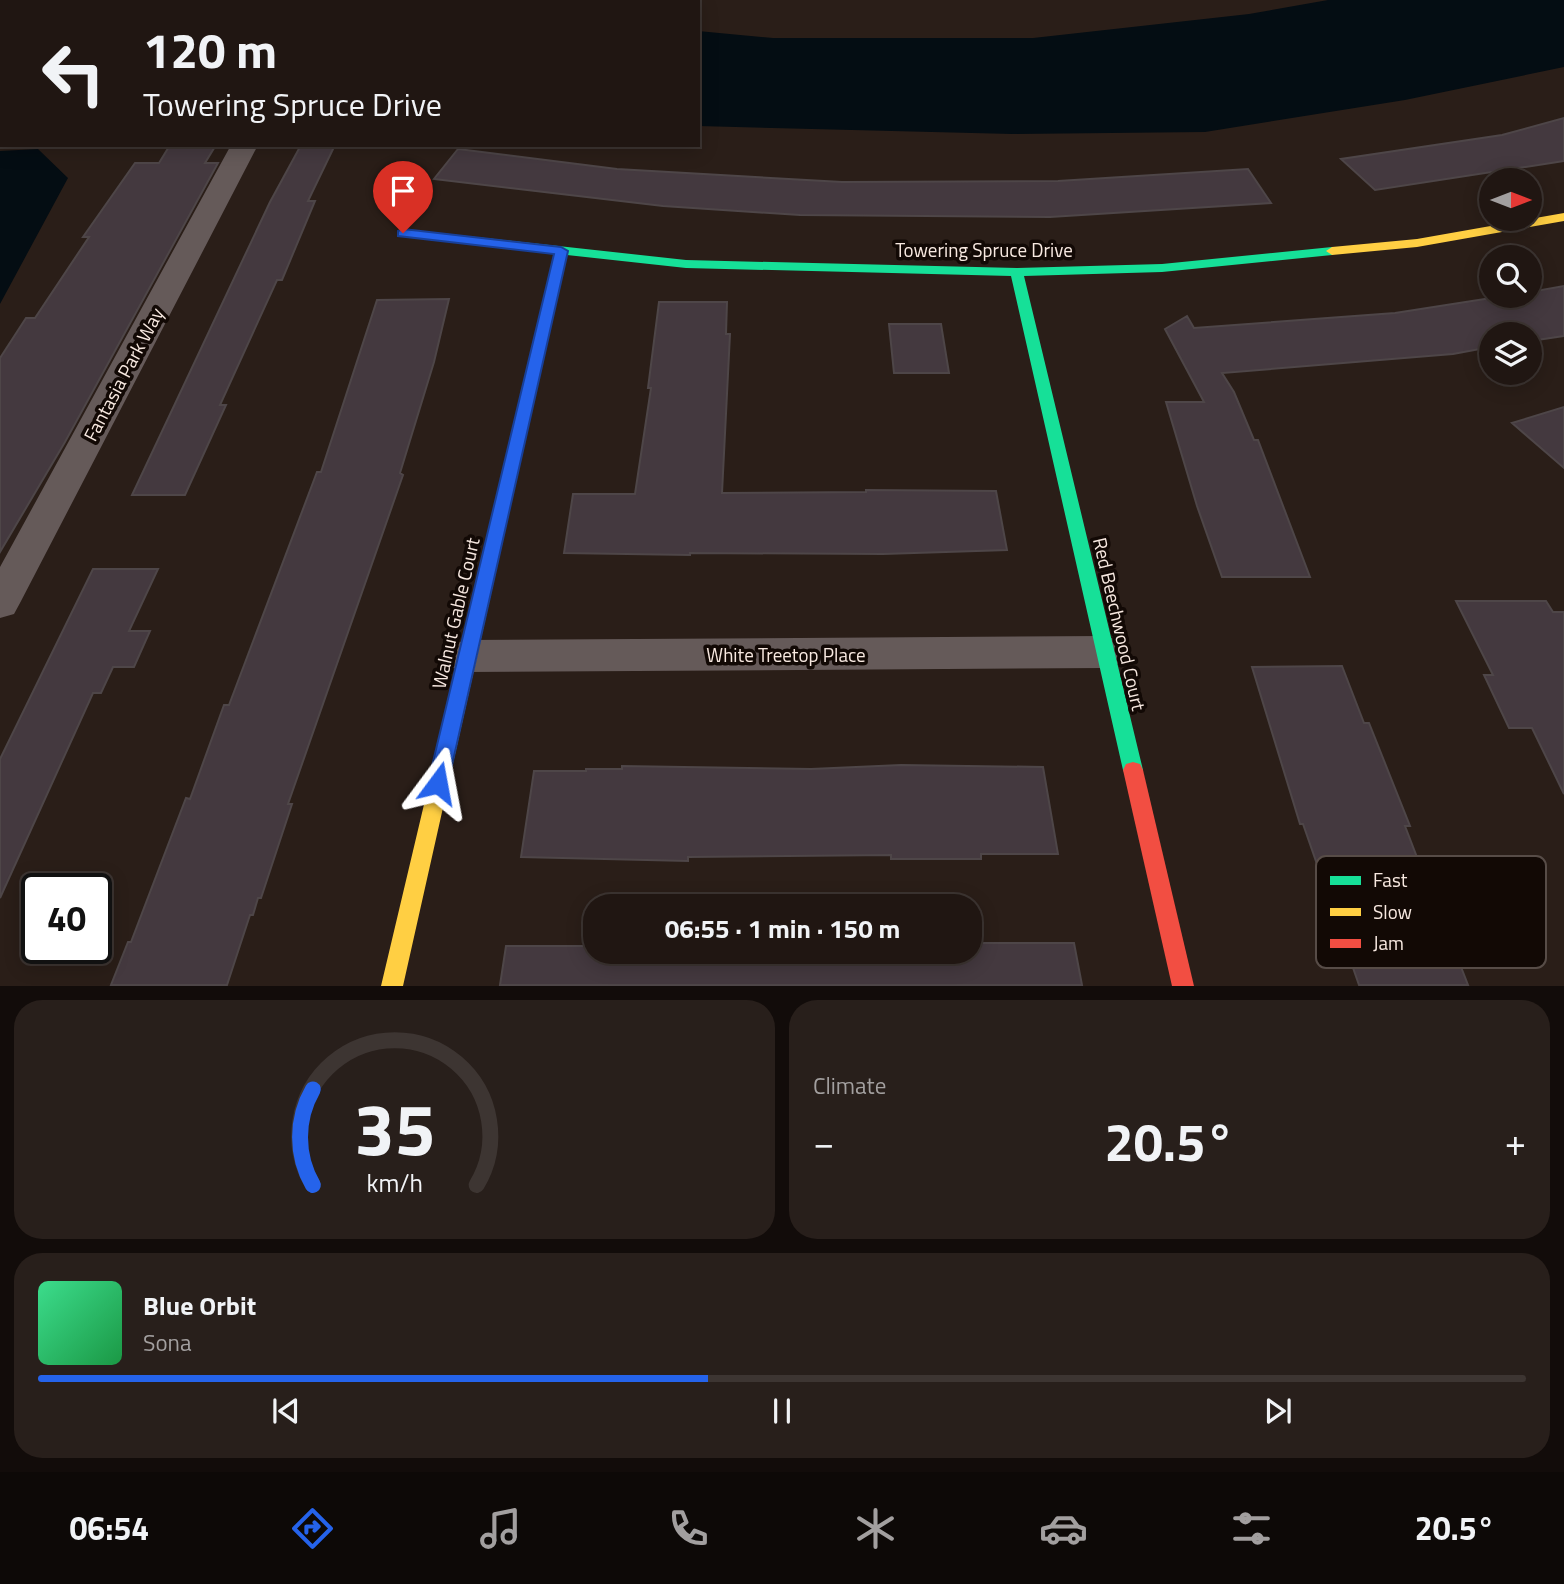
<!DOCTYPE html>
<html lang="en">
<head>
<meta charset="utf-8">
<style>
  body { margin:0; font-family:"Titillium Web",sans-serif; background:#281f1b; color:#f1f3f6; height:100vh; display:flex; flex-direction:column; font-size:26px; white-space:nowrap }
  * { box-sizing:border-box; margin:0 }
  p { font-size:23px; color:#a29f9f }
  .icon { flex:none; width:38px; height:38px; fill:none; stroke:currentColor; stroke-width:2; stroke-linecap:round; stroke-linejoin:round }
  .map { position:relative; height:986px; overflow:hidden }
  .panel { display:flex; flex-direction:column; gap:14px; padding:14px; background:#120c0a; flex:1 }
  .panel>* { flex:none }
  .guide { position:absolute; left:0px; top:0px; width:700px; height:147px; box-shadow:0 4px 18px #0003,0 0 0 2px #3d3532; background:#201612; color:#f1f3f6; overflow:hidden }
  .needle { width:46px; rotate:90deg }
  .fabs { position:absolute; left:1479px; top:168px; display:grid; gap:14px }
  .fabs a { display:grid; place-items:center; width:63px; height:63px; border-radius:50%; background:#201612; box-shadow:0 4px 18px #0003,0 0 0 2px #3d3532; font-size:35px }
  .speed { position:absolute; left:21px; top:873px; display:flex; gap:14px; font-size:35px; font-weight:700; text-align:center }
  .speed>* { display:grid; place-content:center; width:91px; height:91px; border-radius:50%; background:#201612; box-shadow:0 4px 18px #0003,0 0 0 2px #3d3532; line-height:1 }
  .speed .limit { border:4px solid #111; border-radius:10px; background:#fff; color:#111 }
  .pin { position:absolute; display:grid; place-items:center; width:60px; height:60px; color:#fff; margin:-72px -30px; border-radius:50% 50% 50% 0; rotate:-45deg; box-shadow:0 0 7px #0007 }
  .pin .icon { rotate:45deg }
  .me { position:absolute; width:77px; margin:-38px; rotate:13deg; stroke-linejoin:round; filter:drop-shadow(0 0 5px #0008) }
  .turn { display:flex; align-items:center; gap:24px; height:147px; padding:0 28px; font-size:32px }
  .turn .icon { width:91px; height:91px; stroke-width:2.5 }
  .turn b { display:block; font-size:49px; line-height:60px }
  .big { font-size:52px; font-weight:700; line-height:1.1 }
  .panel .widget { flex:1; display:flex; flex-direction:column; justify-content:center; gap:10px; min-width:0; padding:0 24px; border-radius:28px; background:#281f1b }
  .panel .dial { align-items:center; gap:0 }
  .dial svg { height:182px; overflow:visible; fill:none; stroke:#3d3532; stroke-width:7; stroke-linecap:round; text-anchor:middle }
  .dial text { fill:#f1f3f6; stroke:none }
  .song { display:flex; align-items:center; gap:21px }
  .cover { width:84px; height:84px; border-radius:10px; background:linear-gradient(135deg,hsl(150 70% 55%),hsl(140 70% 35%)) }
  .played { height:7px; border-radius:4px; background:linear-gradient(90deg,#2563eb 45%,#3d3532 45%) }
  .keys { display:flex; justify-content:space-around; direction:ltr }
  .heat { display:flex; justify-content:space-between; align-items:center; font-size:38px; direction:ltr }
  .panel .tiles { flex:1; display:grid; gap:14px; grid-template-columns:1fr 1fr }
  .widget:last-child { grid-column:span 2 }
  .trip { position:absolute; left:583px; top:894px; width:399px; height:70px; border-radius:28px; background:#201612; box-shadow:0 4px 18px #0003,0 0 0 2px #3d3532; font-weight:700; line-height:70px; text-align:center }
  .dock { display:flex; height:112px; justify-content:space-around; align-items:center; background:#0d0907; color:#a29f9f }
  .dock .icon { width:49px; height:49px }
  .dock .on { color:#2563eb }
  .dock b { font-size:32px; color:#f1f3f6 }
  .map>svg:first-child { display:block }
  .water { fill:#040d13 }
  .building { fill:#44393f; stroke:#4e4648; stroke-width:2 }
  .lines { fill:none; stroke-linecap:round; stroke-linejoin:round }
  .street { fill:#655a59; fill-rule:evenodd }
  .fast { fill:#16e098; fill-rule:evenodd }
  .slow { fill:#ffcf43; fill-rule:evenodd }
  .jam { fill:#f24e42; fill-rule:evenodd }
  .route { fill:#2563eb; stroke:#184099; stroke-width:2 }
  .labels { text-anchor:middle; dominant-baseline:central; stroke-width:7; stroke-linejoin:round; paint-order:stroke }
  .street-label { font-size:19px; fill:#f8e9e1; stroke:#120905 }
  .key { fill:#120905; stroke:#574c47; stroke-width:2 }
  .key-label { font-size:19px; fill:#f8e9e1 }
</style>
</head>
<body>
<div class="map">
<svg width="1564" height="986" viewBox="0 0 1564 986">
  <rect width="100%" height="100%" fill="#2a1e18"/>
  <path class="water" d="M186 0H458L467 2H183Z
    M1328 0H1564V67L1405 100 1205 132 1012 134 698 126V31L773 38H1033L1249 14Z
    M38 149 68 178 0 304V151Z"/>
  <path class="building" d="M1564 118V161L1375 190 1341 159 1502 135Z
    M170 145H216L205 163H218L65 442 0 552V358L26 318H35L89 237H83L135 163H159Z
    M301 145H335L308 201H315L282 280H277L220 405H226L185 495H132L270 202Z
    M458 149 617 169 842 182 1058 181 1248 169 1271 203 1050 217 800 215 663 206 434 179Z
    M1564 286V336L1530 341V334H1491V347L1453 354 1222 373 1234 392 1254 440H1258L1310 577H1222L1197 506 1166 402H1204L1165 329 1187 316 1194 328 1395 313 1504 296H1530V292Z
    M449 299 434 362 400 473 403 475 288 804H292L261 898H258L253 915H250L227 985H111L128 942H131L186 798 190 799 224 705H229L317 472H321L377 300Z
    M659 302H727L726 334H730L722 493 866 492V490L996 491 1007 550 883 554 690 553V555L564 553 573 494H635L651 388H648Z
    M889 324H941L949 373H894Z
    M1564 407V468L1512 423Z
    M93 569H158L129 631H150L134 667H113L101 693H93L0 898V759Z
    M1456 601H1546L1553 612H1564V794L1532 728H1509L1484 675H1493Z
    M1342 666 1364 723H1369L1410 826H1405L1430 891H1436L1453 936H1449L1468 985H1359L1303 824H1300L1252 667Z
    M901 765 1043 767 1058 854H981V859H891V855L688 857V861L521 857 534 771H586V769H622V766L811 769Z
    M970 943H1074L1082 985H500L506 946H595V952H970Z"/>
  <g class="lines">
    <path class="street" d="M0 63H2V77H0Z
      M231 145H258L20 603 14 614 0 618V567Z
      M1105 636 1120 641 1126 652 1120 663 1105 668 466 672 451 667 445 656 451 645 466 640Z"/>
    <path class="fast" d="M403 229 686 260 1017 268 1162 264 1332 247 1338 251 1332 255 1162 272 1024 276 1143 770 1140 776 1133 778 1126 776 1123 770 1011 276 686 268 567 255 510 509 502 515 494 509 554 253 399 236 397 233Z"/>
    <path class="slow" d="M1564 213V221L1417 247 1332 255 1326 251 1332 247 1417 239Z
      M502 503 510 509 403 986H381L494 509Z"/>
    <path class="jam" d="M1133 762 1140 764 1143 770 1194 986H1172L1123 770 1126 764Z"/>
  </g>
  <path class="route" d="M403 229 561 247 568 251 448 783 445 789 438 791 431 789 428 783 554 254 398 236V231Z"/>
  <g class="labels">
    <g class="street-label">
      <text x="984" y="249">Towering Spruce Drive</text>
      <text transform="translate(123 374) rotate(-62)">Fantasia Park Way</text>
      <text transform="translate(455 613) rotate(-77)">Walnut Gable Court</text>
      <text transform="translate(1120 624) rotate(77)">Red Beechwood Court</text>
      <text x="786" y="654">White Treetop Place</text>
    </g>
  </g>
  <rect x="1316" y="856" width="230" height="112" rx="10" class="key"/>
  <rect x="1330" y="876" width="31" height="9" fill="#16e098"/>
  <rect x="1330" y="908" width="31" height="8" fill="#ffcf43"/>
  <rect x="1330" y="939" width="31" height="9" fill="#f24e42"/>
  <g class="key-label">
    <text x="1373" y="887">Fast</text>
    <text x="1373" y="919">Slow</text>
    <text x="1373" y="950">Jam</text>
  </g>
</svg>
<div class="fabs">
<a><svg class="needle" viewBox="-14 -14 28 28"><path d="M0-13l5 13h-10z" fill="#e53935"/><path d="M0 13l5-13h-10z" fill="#a29f9f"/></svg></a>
<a><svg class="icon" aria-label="search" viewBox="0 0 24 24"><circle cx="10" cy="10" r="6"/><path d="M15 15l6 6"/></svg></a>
<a><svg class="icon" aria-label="layers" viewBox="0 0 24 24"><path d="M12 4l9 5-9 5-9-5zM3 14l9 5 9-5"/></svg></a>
</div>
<div class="speed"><div class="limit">40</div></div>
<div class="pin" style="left:403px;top:233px;background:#d93025"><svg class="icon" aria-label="arrive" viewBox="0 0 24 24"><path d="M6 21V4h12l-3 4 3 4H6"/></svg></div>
<svg class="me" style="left:438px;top:783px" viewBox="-20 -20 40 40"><path d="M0-17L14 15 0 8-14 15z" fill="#2563eb" stroke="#fff" stroke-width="4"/></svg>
<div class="trip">06:55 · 1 min · 150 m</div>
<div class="guide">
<div class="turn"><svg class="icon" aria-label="left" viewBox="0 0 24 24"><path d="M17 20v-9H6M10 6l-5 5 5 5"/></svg><div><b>120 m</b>Towering Spruce Drive</div></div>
</div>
</div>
<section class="panel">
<div class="tiles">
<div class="widget dial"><svg viewBox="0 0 100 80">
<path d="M14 69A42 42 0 1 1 86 69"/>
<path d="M14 69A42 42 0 0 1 14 27" stroke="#2563eb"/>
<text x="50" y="56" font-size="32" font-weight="700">35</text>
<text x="50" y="72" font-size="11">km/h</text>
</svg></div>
<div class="widget"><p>Climate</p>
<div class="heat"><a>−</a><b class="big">20.5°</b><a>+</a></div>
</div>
<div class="widget">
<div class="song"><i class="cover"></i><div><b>Blue Orbit</b><p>Sona</p></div></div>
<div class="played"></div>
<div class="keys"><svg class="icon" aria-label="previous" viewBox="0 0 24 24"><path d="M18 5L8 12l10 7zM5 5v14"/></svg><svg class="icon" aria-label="pause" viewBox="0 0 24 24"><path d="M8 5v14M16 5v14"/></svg><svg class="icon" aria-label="next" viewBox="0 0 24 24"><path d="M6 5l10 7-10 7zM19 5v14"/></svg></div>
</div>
</div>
</section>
<nav class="dock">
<b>06:54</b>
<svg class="icon on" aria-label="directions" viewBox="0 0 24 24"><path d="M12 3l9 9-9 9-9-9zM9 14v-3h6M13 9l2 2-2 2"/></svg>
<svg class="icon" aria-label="music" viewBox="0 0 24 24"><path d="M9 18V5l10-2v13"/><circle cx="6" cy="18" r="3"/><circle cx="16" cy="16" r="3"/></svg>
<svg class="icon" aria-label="phone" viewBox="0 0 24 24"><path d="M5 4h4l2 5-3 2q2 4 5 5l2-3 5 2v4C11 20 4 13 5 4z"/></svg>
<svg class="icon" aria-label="climate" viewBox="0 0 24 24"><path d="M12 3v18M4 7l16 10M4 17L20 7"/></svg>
<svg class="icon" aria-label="car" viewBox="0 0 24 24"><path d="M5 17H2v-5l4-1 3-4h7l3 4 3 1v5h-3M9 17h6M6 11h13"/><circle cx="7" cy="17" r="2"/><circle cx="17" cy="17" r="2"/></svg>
<svg class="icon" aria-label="filters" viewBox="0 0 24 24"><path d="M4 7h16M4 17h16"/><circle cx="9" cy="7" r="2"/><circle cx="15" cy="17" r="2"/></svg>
<b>20.5°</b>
</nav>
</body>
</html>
